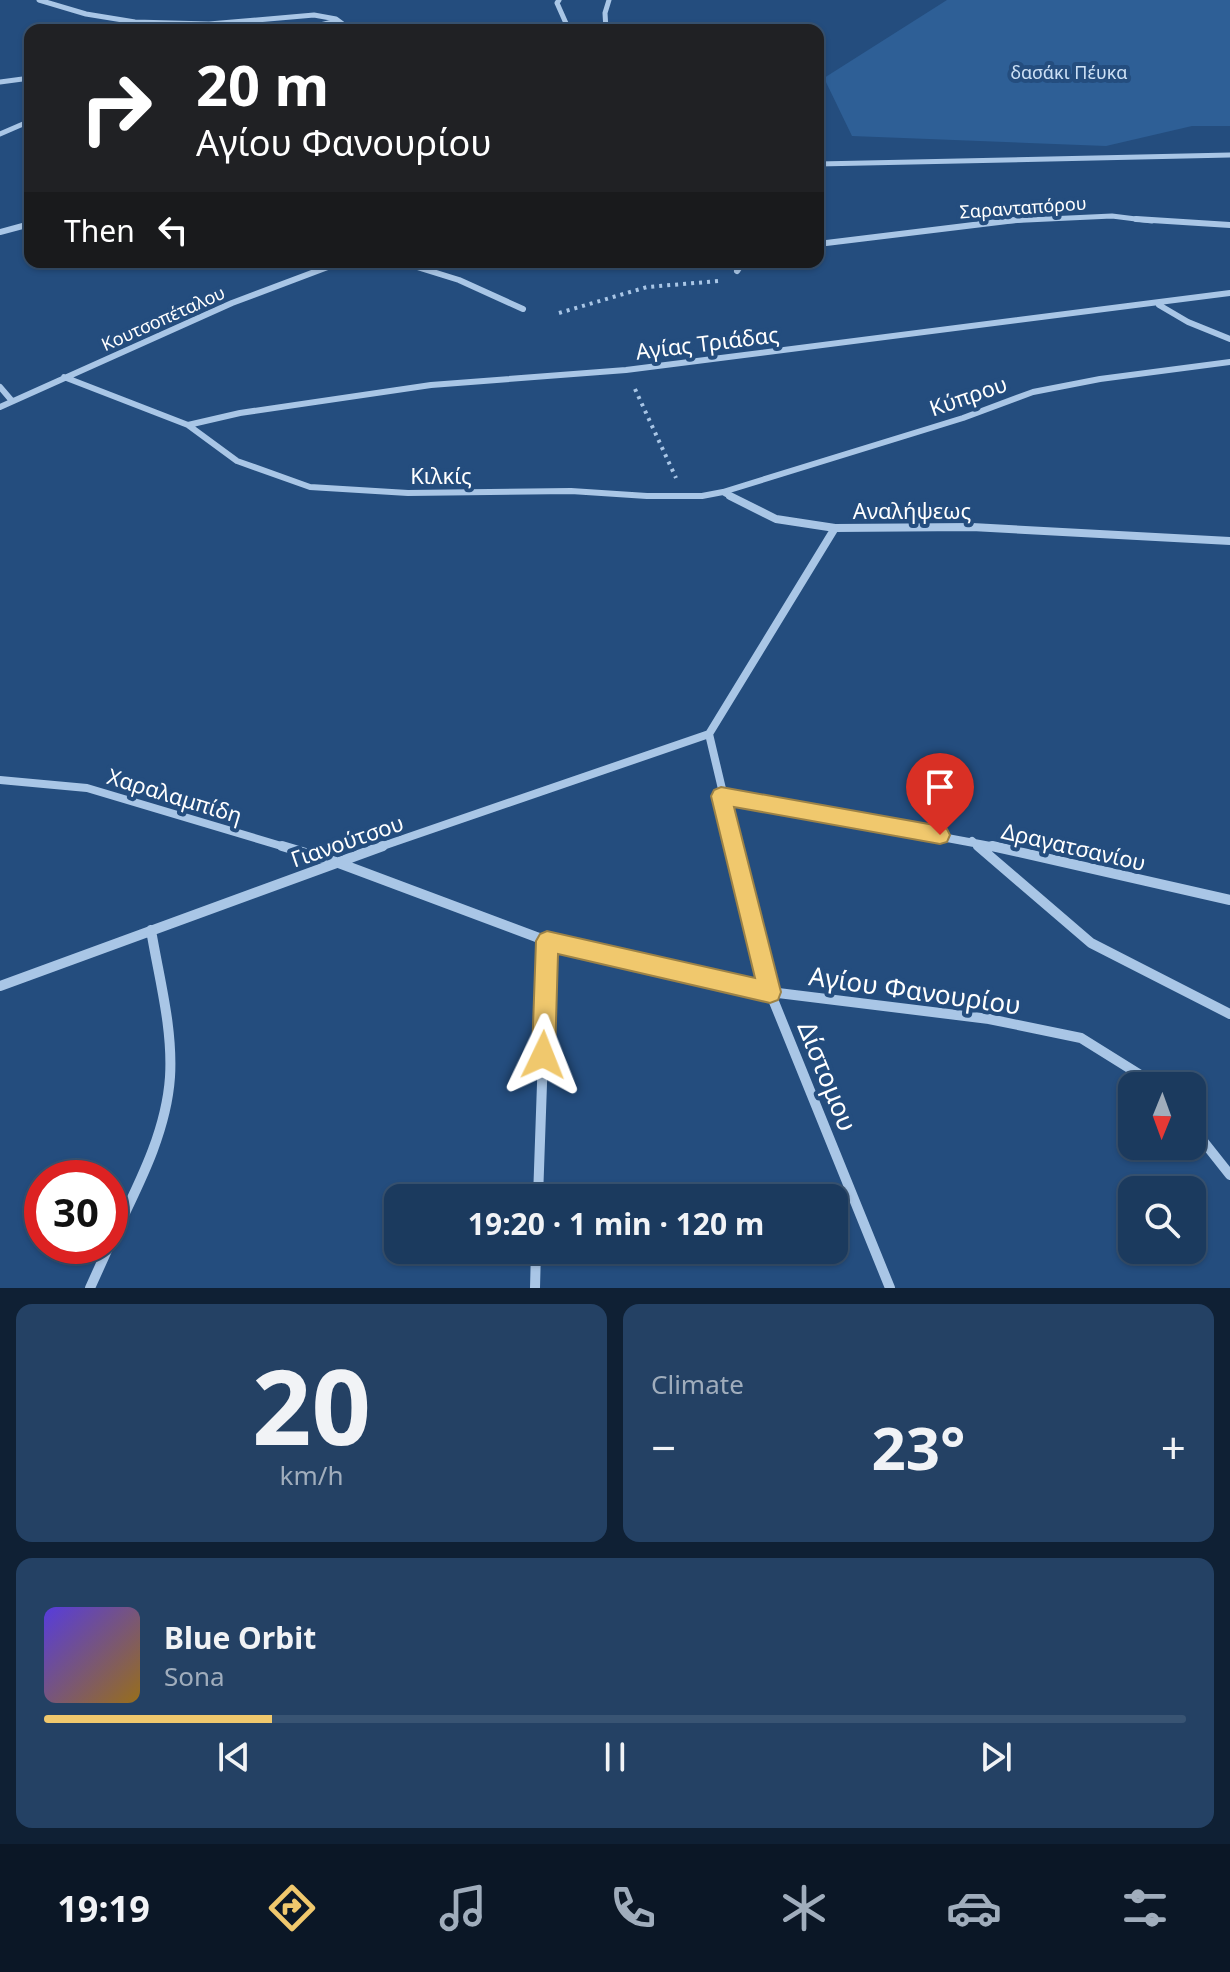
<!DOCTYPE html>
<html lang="en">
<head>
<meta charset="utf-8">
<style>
  body { margin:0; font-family:"Noto Sans",sans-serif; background:#244164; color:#f1f3f6; height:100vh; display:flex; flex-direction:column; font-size:30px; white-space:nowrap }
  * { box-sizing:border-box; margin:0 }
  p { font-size:26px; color:#a0adbc }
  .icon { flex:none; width:44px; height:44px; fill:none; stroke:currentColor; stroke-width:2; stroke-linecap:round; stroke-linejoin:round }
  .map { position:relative; height:1288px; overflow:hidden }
  .side { display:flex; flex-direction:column; gap:16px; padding:16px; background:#0f2034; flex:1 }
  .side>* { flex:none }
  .hud { position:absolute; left:24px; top:24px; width:800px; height:244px; border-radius:16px; box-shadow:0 2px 6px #0004,0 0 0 2px #395473; background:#202124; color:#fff; overflow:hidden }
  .needle { width:52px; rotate:181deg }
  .tools { position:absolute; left:1118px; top:1072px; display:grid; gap:16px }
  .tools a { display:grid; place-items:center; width:88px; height:88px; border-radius:16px; background:#1b3a5e; box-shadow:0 2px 6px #0004,0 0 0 2px #395473; font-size:40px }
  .speed { position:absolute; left:24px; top:1160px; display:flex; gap:16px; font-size:40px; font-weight:700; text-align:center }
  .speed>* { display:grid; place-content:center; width:104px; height:104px; border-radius:50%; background:#1b3a5e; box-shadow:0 2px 6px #0004,0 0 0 2px #395473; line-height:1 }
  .speed .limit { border:12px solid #d22; background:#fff; color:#111 }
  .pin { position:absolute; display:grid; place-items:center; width:68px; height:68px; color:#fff; margin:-82px -34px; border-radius:50% 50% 50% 0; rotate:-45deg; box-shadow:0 0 8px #0007 }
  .pin .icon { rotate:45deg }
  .me { position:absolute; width:88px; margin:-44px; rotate:2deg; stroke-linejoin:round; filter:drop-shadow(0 0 6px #0008) }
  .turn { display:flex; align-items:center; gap:28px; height:168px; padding:0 40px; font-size:36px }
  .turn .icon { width:104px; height:104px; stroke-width:2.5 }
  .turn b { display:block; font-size:56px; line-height:68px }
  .then { display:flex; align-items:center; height:76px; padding:0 40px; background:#0003; gap:16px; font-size:30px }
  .big { font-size:60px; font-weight:700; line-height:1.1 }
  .side .widget { flex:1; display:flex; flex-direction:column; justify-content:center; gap:12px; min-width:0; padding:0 28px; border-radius:16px; background:#244164 }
  .side .dial { align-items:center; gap:0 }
  .dial b { font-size:104px; line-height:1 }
  .song { display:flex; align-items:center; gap:24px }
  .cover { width:96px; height:96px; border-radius:12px; background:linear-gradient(135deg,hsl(250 70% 55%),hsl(40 70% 35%)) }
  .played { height:8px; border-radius:4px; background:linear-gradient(90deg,#f0c86d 20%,#395473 20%) }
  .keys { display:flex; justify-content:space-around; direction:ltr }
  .heat { display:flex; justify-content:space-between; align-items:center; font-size:44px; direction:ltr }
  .side .tiles { flex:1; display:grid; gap:16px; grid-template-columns:1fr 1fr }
  .widget:last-child { grid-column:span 2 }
  .trip { position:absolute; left:384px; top:1184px; width:464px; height:80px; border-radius:16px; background:#1b3a5e; box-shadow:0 2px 6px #0004,0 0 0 2px #395473; font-weight:700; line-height:80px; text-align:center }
  .tabs { display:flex; height:128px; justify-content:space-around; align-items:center; background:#0b1726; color:#a0adbc }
  .tabs .icon { width:56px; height:56px }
  .tabs .on { color:#f0c86d }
  .tabs b { font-size:36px; color:#f1f3f6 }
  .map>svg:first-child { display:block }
  .green { fill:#2e5f96 }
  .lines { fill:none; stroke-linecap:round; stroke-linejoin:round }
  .path { stroke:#a9c6e6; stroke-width:4; stroke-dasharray:3 5; stroke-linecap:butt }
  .street-far3 { stroke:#a9c6e6; stroke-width:5 }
  .street-far2 { stroke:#a9c6e6; stroke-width:6 }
  .street-far1 { stroke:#a9c6e6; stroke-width:8 }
  .street { stroke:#a9c6e6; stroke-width:10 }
  .route { fill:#f0c86d; stroke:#9c8247; stroke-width:2 }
  .labels { text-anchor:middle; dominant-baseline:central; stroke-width:8; stroke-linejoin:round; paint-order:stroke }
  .far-park-label { font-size:18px; fill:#cce0f5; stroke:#244d7e }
  .far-street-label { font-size:18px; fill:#fff; stroke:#244d7e }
  .street-label { font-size:22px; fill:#fff; stroke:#244d7e }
  .near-street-label { font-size:26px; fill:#fff; stroke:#244d7e }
</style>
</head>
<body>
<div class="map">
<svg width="1230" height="1288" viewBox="0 0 1230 1288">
  <rect width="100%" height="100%" fill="#244d7e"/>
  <path class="green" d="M947 0H1230V126H1192L1106 146 852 136 824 78Z"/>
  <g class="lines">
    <path class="path" d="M559 313 647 287 719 281
      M635 389 676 478"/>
    <path class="street-far3" d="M39 0 86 14 135 22 209 24 314 15 336 19 351 30
      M559 0 557 3 569 30
      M299 30 337 21
      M606 30 605 13 609 0
      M0 82 30 78
      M0 134 30 121
      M818 164 1230 155
      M1007 221 1112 216 1152 221"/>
    <path class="street-far2" d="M1136 219 1230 225
      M0 232 30 224
      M818 244 1023 219
      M401 262 459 280 523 309
      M737 271 743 262
      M1159 305 1188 322 1230 339
      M64 377 188 425 237 461 310 487 408 493 571 491 647 496H702L723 492 734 498
      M0 387 12 401
      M0 407 232 303 341 262
      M188 425 240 413 431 385 626 370 1230 293
      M723 492 963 418 1033 392 1100 379 1230 362"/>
    <path class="street-far1" d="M730 496 776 519 835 528
      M709 734 835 528 972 527 1230 541
      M709 734 736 848
      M0 780 87 788 288 848
      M721 796 1001 848
      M972 841 980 848
      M377 848 709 734"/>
    <path class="street" d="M282 846 336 862 547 941 770 992 989 1019 1081 1038 1158 1086
      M735 846 770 992 890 1288
      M978 846 1091 943 1230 1014
      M992 846 1230 900
      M0 986 383 846
      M1192 1127 1230 1175
      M538 1198 547 941
      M110 1244C135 1191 166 1136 170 1077 173 1028 159 978 151 930
      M90 1288 109 1246
      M535 1288 536 1250"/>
  </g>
  <path class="route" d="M721 787 940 826 947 829 950 835 947 842 940 844 734 807 781 992 778 1000 770 1003 558 954 555 1055 551 1064 543 1067 535 1064 532 1055 536 941 540 934 547 931 755 978 711 796 714 790Z"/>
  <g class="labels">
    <g class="far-park-label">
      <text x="1069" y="72">δασάκι Πέυκα</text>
    </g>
    <g class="far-street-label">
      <text transform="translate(1023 207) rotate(-4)">Σαρανταπόρου</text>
      <text transform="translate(163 318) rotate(-24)">Κουτσοπέταλου</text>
    </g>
    <g class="street-label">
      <text transform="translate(707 342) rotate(-7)">Αγίας Τριάδας</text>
      <text transform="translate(968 395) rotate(-19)">Κύπρου</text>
      <text x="441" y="475">Κιλκίς</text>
      <text x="912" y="510">Αναλήψεως</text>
      <text transform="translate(175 795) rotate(17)">Χαραλαμπίδη</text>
      <text transform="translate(347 840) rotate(-19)">Γιανούτσου</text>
      <text transform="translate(1074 846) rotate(13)">Δραγατσανίου</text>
    </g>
    <g class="near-street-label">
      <text transform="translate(915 990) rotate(8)">Αγίου Φανουρίου</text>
      <text transform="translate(828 1076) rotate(68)">Δίστομου</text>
    </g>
  </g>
</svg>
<div class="tools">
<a><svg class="needle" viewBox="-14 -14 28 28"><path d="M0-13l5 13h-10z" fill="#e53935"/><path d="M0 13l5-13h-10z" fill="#a0adbc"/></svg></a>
<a><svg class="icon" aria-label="search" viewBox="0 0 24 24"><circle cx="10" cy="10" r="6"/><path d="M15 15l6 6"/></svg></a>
</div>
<div class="speed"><div class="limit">30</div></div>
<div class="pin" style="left:940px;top:835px;background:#d93025"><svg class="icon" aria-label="arrive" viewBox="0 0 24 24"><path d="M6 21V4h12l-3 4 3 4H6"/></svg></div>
<svg class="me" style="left:543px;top:1055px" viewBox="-20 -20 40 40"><path d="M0-17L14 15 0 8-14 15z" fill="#f0c86d" stroke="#fff" stroke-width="4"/></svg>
<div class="trip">19:20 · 1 min · 120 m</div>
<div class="hud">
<div class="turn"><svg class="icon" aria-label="right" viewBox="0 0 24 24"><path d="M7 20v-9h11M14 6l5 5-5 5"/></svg><div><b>20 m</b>Αγίου Φανουρίου</div></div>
<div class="then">Then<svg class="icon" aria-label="left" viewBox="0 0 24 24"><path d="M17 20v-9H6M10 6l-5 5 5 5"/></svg></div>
</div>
</div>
<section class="side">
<div class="tiles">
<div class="widget dial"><b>20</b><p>km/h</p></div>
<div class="widget"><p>Climate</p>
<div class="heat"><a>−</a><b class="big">23°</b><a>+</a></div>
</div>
<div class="widget">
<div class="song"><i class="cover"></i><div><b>Blue Orbit</b><p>Sona</p></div></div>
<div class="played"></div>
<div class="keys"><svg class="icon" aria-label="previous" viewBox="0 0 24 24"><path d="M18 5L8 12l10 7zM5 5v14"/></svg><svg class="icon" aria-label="pause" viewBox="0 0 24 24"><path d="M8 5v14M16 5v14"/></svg><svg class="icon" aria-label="next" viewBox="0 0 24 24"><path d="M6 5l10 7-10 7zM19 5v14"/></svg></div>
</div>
</div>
</section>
<nav class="tabs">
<b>19:19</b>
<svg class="icon on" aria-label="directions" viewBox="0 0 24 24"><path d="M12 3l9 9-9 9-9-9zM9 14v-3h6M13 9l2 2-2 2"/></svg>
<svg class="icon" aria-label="music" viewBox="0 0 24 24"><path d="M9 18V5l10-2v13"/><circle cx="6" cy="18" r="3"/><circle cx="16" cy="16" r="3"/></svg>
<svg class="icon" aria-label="phone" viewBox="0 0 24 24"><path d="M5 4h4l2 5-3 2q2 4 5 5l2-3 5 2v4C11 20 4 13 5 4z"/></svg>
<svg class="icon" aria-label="climate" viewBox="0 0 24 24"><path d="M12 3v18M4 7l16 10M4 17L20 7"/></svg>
<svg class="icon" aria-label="car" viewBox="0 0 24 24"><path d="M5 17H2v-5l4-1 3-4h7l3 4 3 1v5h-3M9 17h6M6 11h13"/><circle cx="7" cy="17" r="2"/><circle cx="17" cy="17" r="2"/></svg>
<svg class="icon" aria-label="filters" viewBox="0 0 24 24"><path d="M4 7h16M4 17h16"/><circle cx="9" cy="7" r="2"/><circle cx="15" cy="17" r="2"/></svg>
</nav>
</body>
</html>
